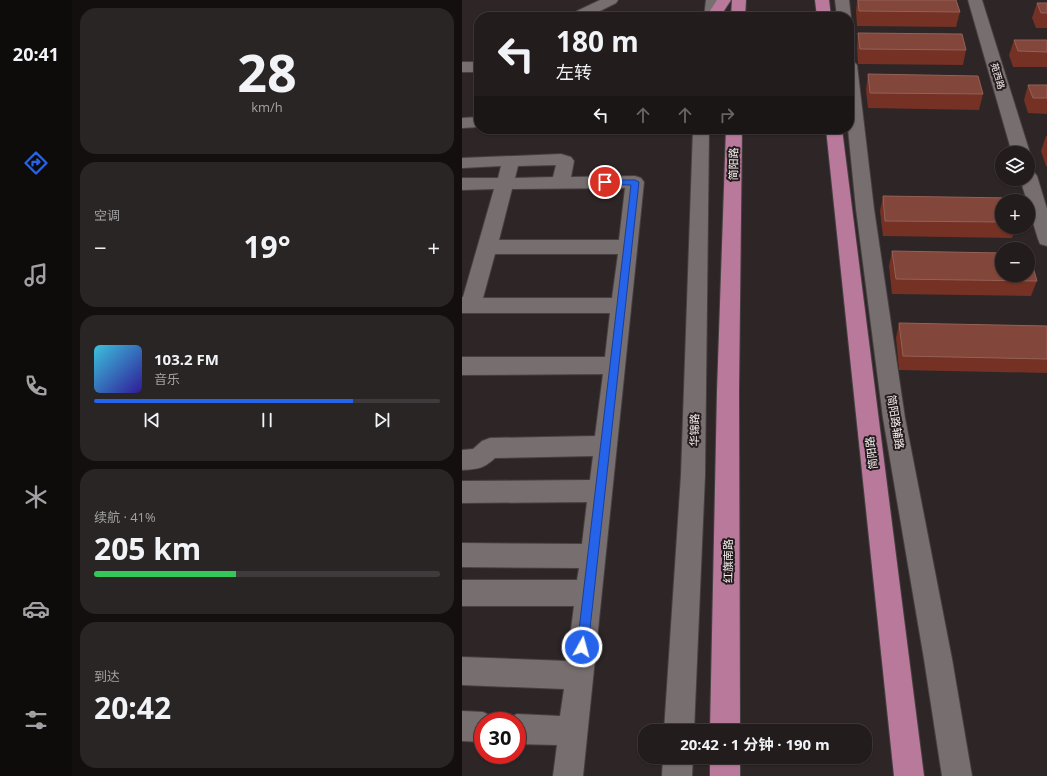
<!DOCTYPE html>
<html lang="zh">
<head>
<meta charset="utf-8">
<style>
  body { margin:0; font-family:"Open Sans","Noto Sans SC",sans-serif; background:#2a2525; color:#f1f3f6; height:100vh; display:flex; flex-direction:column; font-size:15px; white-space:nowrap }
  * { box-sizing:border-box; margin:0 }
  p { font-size:13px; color:#a2a1a3 }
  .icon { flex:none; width:22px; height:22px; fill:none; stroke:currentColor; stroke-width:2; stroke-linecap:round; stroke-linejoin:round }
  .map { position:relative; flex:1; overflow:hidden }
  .details { display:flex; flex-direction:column; gap:8px; padding:8px; background:#130f0f; width:390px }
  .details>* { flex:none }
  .hud { position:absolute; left:12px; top:12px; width:380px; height:122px; border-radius:16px; box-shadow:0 1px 3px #0004,0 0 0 1px #3f3a3b; background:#221c1c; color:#f1f3f6; overflow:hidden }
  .controls { position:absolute; left:533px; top:146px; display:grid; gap:8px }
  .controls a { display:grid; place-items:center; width:40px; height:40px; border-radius:50%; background:#221c1c; box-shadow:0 1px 3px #0004,0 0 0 1px #3f3a3b; font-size:20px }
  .speed { position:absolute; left:12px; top:712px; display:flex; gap:8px; font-size:20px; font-weight:700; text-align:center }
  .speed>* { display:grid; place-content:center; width:52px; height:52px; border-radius:50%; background:#221c1c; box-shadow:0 1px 3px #0004,0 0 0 1px #3f3a3b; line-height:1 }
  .speed .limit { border:6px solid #d22; background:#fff; color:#111 }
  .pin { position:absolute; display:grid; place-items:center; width:34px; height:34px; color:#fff; margin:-17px; border:2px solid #fff; border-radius:50%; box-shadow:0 1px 4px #0007 }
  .me { position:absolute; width:44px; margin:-22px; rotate:7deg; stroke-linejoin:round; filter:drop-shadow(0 0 3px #0008) }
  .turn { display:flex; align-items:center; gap:14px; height:84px; padding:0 16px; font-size:18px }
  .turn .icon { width:52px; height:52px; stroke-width:2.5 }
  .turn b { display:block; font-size:28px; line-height:34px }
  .lanes { display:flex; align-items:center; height:38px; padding:0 16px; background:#0003; justify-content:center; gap:20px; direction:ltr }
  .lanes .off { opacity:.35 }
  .big { font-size:30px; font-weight:700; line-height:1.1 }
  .details .card { flex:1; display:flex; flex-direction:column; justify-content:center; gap:6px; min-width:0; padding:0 14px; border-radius:16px; background:#2a2525 }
  .details .dial { align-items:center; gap:0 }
  .dial b { font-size:52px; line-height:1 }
  .song { display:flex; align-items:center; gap:12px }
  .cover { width:48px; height:48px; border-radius:6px; background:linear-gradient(135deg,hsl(190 70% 55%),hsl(250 70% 35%)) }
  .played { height:4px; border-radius:2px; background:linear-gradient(90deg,#2563eb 75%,#3f3a3b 75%) }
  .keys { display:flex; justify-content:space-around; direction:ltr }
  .heat { display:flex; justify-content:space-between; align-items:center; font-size:22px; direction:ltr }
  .charge { height:6px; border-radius:3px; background:linear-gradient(90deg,#34c759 41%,#3f3a3b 0) }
  .trip { position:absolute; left:176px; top:724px; width:234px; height:40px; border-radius:16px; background:#221c1c; box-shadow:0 1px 3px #0004,0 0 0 1px #3f3a3b; font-weight:700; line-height:40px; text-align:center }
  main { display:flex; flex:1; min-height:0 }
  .tab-bar { display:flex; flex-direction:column; width:72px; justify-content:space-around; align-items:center; background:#0e0b0b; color:#a2a1a3 }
  .tab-bar .icon { width:28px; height:28px }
  .tab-bar .active { color:#2563eb }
  .tab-bar b { font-size:18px; color:#f1f3f6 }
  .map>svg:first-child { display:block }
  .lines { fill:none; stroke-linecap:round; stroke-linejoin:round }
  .minor-casing { stroke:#474041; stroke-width:2 }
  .highway-casing { stroke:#474041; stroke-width:2 }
  .minor { fill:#776e6f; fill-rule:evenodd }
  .highway { fill:#b9799b; fill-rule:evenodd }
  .wall { fill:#743124 }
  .building { fill:#82463a; stroke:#946157 }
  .route { fill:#2563eb; stroke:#184099 }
  .labels { text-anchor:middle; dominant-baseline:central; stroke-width:4; stroke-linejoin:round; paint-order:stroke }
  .far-street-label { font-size:9px; fill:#f7f1f2; stroke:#231b1c }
  .street-label { font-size:11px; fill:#f7f1f2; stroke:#231b1c }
</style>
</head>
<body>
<main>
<nav class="tab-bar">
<b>20:41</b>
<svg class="icon active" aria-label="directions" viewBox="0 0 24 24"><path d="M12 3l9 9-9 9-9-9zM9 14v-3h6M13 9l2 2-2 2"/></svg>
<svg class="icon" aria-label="music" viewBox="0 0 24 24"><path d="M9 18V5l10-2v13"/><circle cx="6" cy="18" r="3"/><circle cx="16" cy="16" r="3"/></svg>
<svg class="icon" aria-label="phone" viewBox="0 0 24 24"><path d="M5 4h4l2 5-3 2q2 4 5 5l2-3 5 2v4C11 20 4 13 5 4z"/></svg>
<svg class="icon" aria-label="climate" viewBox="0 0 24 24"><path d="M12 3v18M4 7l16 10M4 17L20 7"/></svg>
<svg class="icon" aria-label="car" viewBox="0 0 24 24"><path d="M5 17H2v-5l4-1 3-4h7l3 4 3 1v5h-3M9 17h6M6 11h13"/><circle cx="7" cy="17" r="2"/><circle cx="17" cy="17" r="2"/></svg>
<svg class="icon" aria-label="filters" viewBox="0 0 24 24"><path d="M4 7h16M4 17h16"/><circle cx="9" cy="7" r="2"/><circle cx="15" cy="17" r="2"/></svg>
</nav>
<section class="details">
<div class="card dial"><b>28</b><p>km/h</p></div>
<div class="card"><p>空调</p>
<div class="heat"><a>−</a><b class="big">19°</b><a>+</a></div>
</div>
<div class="card">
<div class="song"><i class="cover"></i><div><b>103.2 FM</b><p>音乐</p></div></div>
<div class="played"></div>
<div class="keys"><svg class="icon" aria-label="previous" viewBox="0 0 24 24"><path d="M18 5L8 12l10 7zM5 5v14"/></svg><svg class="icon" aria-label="pause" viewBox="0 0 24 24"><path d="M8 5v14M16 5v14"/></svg><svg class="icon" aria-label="next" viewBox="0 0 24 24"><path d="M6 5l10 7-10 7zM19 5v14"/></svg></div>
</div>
<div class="card"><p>续航 · 41%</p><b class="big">205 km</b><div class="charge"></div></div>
<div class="card"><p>到达</p><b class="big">20:42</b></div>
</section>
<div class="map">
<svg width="585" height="776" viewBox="0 0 585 776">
  <rect width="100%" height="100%" fill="#2d2526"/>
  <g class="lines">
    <g class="minor-casing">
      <path id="minor" d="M138 0H156L154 3 126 17H112L115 11Z
        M244 0H258L256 17H242Z
        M373 0H387L389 17 387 20V17H375Z
        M506 0H520L568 153 566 155V153H550Z
        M387 60 392 62 395 65 412 209 443 418 490 659 510 776H480L462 659 421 418 394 209 386 129Z
        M0 62H17V72H0Z
        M17 117V127L0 128V118Z
        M231 129H247L243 475 232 731H202L219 475Z
        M99 154 109 157 112 161 109 177 173 176 179 178 182 182 121 776H91L95 745 55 744V721H44L45 719 55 714 98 716 102 689 0 685V657L105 661 112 606H0V580H115L117 568 0 567V543L120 544 125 502 0 503V481L128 480 131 456 33 458C21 469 16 469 0 470V450L11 449 20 441 28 438 133 436 141 374 0 375V357H143L148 313H0V297H1L32 189 0 190V178H36L39 166 0 168V158ZM94 165 91 177 53 178 56 166ZM163 188 157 240H37L50 189ZM33 254H156L150 298H21Z
        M566 170 572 172 575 176 585 209V246L578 244 576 239 566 206V201H565L558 179H566Z
        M0 711 21 712 31 717 33 721H21V742L0 741Z
        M201 757H231L230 776H200Z"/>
    </g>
    <g class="highway-casing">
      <path id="highway" d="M255 0H269L258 17H244Z
        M270 0H284L283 17H269Z
        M353 0H367L369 17H355Z
        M264 129H280L277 391 278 731H248L255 391Z
        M364 129H380L462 776H432Z
        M248 757H278V776H248Z"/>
    </g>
    <use href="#minor" class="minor"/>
    <use href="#highway" class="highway"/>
  </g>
  <path class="wall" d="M395 0H494L498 12 494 27 395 26 394 11Z
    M575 3H585V28H574L570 18Z
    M396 33 504 50 501 65 396 64 395 48Z
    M552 40H585V67H551L547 55Z
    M406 74 521 94 517 110 406 108 404 90Z
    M566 85H585V114L566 113 562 100Z
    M584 136H585V166H584L579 151Z
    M421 196 540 201V227H554L550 238 421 236 418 211Z
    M430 251 575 281 569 296 430 294 427 266Z
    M437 323 585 326V373L437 370 434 338Z"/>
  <path class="building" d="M396 0H494L498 12 397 11Z
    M575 3H585V13H579Z
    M396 33 500 34 504 50 398 49Z
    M552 40H585V52L556 51Z
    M406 74 516 76 521 94 408 93Z
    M566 85H585V98H571Z
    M421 196 549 198 550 201H540V222L423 221Z
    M430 251 540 253V275H566V253H567L575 281 434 279Z
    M437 323 585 326V359L441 356Z"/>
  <path class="route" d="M143 180H173L177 182 126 647 124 651 120 653 116 651 115 647 169 185 141 184 140 182Z"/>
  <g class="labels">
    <g class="far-street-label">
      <text transform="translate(536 76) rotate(73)">苑西路</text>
    </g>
    <g class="street-label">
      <text transform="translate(271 164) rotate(-89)">简阳路</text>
      <text transform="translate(434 422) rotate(81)">简阳路辅路</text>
      <text transform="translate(232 430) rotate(-89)">华锦路</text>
      <text transform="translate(409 453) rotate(-97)">简阳路</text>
      <text transform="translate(265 561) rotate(-90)">红旗南路</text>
    </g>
  </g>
</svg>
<div class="controls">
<a><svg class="icon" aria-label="layers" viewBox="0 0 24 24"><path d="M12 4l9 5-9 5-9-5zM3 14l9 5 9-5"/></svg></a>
<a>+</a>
<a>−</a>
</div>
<div class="speed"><div class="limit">30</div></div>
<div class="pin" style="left:143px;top:182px;background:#d93025"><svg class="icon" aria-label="arrive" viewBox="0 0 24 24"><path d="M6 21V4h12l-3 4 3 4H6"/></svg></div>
<svg class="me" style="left:120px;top:647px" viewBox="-20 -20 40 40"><circle r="17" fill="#2563eb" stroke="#fff" stroke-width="3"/><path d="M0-11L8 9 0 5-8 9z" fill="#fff"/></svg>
<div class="trip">20:42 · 1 分钟 · 190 m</div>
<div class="hud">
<div class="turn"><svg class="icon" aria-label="left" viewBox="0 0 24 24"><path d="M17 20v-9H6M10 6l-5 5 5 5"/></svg><div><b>180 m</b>左转</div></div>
<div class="lanes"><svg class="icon" aria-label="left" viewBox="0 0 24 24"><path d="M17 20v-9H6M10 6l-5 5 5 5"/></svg><svg class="icon off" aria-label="ahead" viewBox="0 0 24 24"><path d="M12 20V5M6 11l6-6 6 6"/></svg><svg class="icon off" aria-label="ahead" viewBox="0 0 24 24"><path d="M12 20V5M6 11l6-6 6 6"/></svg><svg class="icon off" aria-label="right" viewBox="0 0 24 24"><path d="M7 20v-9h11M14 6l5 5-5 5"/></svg></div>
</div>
</div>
</main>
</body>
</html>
